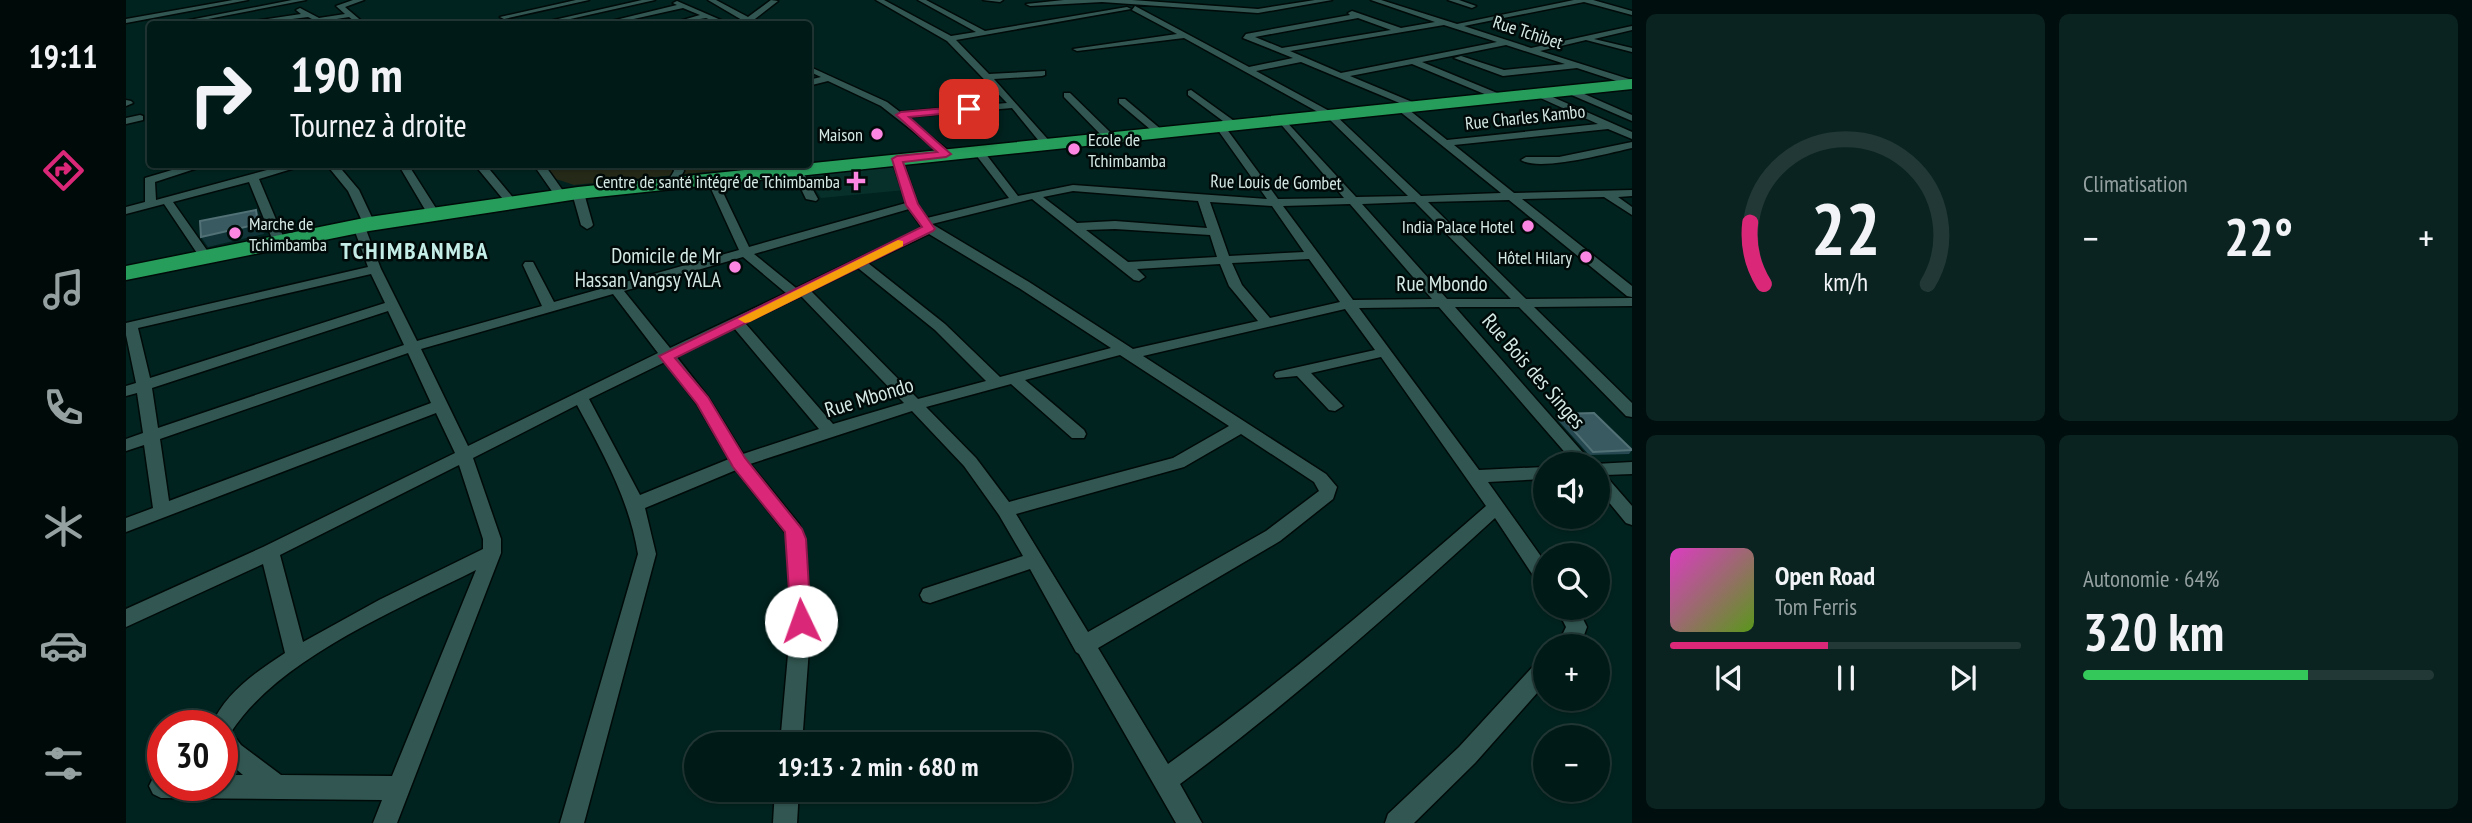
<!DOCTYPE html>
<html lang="fr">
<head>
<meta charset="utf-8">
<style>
  body { margin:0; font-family:"PT Sans Narrow",sans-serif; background:#0a2320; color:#f1f3f6; height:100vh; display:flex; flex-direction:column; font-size:26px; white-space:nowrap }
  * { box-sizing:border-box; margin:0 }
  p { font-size:23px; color:#95a1a1 }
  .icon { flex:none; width:38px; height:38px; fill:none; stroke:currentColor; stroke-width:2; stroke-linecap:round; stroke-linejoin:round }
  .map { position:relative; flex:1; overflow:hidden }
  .details { display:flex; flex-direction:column; gap:14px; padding:14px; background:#000e0d; width:840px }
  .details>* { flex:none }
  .top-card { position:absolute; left:21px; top:21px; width:665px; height:147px; border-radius:7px; box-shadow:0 2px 5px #0004,0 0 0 2px #223836; background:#001a17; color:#f1f3f6; overflow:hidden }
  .tools { position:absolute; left:1407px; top:452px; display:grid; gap:14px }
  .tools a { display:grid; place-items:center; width:77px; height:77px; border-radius:50%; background:#001a17; box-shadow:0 2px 5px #0004,0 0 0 2px #223836; font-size:35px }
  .speed { position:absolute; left:21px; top:710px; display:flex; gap:14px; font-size:35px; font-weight:700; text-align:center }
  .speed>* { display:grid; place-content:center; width:91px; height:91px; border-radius:50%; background:#001a17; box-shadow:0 2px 5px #0004,0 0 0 2px #223836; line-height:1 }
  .speed .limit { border:10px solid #d22; background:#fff; color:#111 }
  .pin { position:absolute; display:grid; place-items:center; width:60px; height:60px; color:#fff; margin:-30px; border-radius:14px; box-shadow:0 4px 10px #0006 }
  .me { position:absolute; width:77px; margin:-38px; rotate:357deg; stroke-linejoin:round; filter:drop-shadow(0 0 5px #0008) }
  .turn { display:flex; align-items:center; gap:24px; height:147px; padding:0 28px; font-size:32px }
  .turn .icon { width:91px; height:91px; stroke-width:2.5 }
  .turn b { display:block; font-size:49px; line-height:60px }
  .big { font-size:52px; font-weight:800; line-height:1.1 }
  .details .widget { flex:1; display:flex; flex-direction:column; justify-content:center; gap:10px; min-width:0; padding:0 24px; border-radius:10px; background:#0a2320 }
  .details .dial { align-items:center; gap:0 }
  .dial svg { height:182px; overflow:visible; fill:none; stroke:#223836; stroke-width:7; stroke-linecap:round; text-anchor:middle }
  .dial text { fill:#f1f3f6; stroke:none }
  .song { display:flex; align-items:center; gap:21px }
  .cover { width:84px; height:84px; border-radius:10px; background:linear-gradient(135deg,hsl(310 70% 55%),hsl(90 70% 35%)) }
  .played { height:7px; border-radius:4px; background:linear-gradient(90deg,#db2777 45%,#223836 45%) }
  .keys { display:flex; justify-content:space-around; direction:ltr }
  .heat { display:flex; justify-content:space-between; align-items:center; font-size:38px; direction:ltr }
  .charge { height:10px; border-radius:5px; background:linear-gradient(90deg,#34c759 64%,#223836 0) }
  .details .tiles { flex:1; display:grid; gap:14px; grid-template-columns:repeat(2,1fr) }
  .trip { position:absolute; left:558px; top:732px; width:388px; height:70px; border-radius:35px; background:#001a17; box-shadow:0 2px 5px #0004,0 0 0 2px #223836; font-weight:800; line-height:70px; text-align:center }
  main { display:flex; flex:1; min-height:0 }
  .tabs { display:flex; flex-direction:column; width:126px; justify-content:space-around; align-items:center; background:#000a09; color:#95a1a1 }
  .tabs .icon { width:49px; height:49px }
  .tabs .selected { color:#db2777 }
  .tabs b { font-size:32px; color:#f1f3f6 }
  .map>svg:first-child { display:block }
  .built { fill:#08302b }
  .green { fill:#242918 }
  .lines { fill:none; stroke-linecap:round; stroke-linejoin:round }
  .street-casing { stroke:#000a08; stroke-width:3 }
  .highway-casing { stroke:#000a08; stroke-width:3 }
  .street { fill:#325752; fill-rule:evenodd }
  .highway { fill:#269d5b; fill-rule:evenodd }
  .wall { fill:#264951 }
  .shaded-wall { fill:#0f3336 }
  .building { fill:#395a61; stroke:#517176; stroke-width:2 }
  .route { fill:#db2777; stroke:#8e194d; stroke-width:2 }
  .slow { fill:#f59e0b }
  .poi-dot { fill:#fd86e2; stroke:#000a08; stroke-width:2.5 }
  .labels { text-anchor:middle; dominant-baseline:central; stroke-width:5; stroke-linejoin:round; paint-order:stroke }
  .far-street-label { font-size:18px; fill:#d5e9e5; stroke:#000a08 }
  .far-poi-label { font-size:18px; fill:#d5e9e5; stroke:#000a08; text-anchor:end }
  .poi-label { font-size:21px; fill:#d5e9e5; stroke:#000a08; text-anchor:end }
  .street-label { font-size:21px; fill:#d5e9e5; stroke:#000a08 }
  .far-district-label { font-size:23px; font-weight:bold; letter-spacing:2px; fill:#c4ede7; stroke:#000a08 }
</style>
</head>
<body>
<main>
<nav class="tabs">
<b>19:11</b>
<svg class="icon selected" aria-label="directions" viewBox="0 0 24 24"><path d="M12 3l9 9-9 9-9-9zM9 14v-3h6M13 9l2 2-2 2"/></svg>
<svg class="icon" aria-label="music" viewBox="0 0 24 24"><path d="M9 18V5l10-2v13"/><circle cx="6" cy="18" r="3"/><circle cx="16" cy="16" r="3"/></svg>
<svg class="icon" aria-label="phone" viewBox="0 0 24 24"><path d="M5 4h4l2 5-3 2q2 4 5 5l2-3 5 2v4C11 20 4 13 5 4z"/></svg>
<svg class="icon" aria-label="climate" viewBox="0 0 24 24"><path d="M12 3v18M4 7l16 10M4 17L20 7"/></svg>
<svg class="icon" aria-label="car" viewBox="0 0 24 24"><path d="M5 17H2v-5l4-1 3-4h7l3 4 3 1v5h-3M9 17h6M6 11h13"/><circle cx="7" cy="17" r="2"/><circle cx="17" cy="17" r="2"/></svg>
<svg class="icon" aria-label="filters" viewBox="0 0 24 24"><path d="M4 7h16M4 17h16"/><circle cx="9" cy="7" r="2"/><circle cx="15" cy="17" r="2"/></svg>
</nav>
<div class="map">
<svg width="1506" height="823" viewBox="0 0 1506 823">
  <rect width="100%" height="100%" fill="#00231f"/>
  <path class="built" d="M766 165 779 190 695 198 679 172Z"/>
  <path class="green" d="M418 165H651L448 185 430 179Z"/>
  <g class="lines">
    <g class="street-casing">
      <path id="street" d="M107 0H122L0 23V19Z
        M166 0H180L56 24H43Z
        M227 0H238L219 7 239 24H232L223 17 192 22 182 17 126 24H108L175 14 170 10 174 8 193 18 219 14 210 6Z
        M450 0H463L378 19 374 17Z
        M516 0H529L422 24H410Z
        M582 0H590L622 17 645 0 652 1 625 22 607 24 616 20Z
        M750 0H758L825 36 850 32 792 0H800L859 31 1001 7 1005 9 830 40 863 74 919 71V75L916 76 868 79 926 144 917 146 886 108 780 117 824 152 825 154 820 157 755 106 702 81 682 86V80L695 77 682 71V66L761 102 774 112 881 103 821 41Z
        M857 0H877L874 2Z
        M938 0H1006L1132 9 1189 0H1206L1132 13 976 2 904 6 900 4Z
        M1245 0H1255L1331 24 1448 0H1467L1506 11V15L1458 2 1338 26 1405 48 1506 26V30L1468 39 1506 48V52L1460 40 1414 51 1506 80V86L1451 68 1377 76 1328 58 1335 56 1378 70 1439 64 1380 45 1296 62 1376 95V99L1373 100 1286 64 1224 76 1291 104 1293 106 1288 109 1175 62 1130 71 1207 113 1295 196 1375 193 1272 110V106H1278L1321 140 1472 124 1410 96V92L1413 91 1506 132V139L1482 129 1328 145 1388 193 1506 190V196L1492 197 1506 207V215L1478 197 1396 199 1506 286V297L1501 296 1383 200 1302 202 1400 299 1506 298V306L1408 307 1506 403V417L1500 416 1393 307H1329L1467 464H1449L1313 307 1233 308 1353 470 1419 467V479L1362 482 1419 562V585L1412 583 1369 518C1267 611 1165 702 1054 784L1076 823H1050L953 654 950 652 904 569 804 603 797 601 794 595 797 589 897 556 873 515 838 466 786 411 624 464 673 524 679 539 685 621 676 744H654L665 621 661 539 659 532 610 470 519 508 530 554 458 823H434L512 554C503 499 477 453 451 405L347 458 375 539V553L271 823H247L256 800 35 798 27 794 23 786 27 778 35 774 37 786H96V775H117L96 757V726H85C99 693 130 672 159 653L137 564 0 627V609L137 547 329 453 310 413 0 532V518L27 508 18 445 0 451V439L17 433 11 393 0 396V386L10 383 0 335V323L242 267 227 226 229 223H237L222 191 200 164H211L233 190 249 224 247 226 239 227 255 269 291 341 416 306 397 265 399 262H407L428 302 613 250 581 180 586 177 591 180 623 247 780 203 766 159 771 156 776 159 792 205 801 218 883 198 847 151 852 148 856 149 892 196 947 185 1141 199 1089 126 1094 123 1097 124 1152 199 1218 198 1153 122V118L1156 117 1230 197 1282 196 1201 117 1058 38 951 51 947 49 1051 34 1006 10 1009 6 1123 67 1167 58 1117 38 1120 34 1224 15 1222 13 1226 11 1275 28 1309 22ZM1232 18 1265 30 1156 48 1129 37ZM1318 25 1371 42 1215 73 1164 51ZM947 191 1072 201 1081 228 989 221 951 223 917 197ZM906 199 1008 280 1013 281 1019 277 1011 269 1094 264 1103 286 1132 321 1007 349 903 282 806 224ZM1084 202 1146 206 1178 252 1103 256ZM1289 202 1385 299H1321L1236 204ZM1224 204 1306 299 1227 300 1157 206ZM783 209 796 228 670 288 628 254ZM989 229 1084 235 1091 257 1002 262 960 230ZM803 234 893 288 985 348 874 377 819 324 742 263ZM617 257 660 293 544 348 498 291ZM1183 259 1214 302 1144 318 1116 285 1106 263ZM732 268 809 330 860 381 792 399 685 291ZM245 274 259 303 24 378 12 328ZM487 294 532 353 342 446 295 349ZM675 296 778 403 707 424 619 323ZM1219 309 1249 350 1150 372 1148 375 1150 378 1171 376 1203 410 1209 411 1217 406 1185 373 1255 357 1360 506C1257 596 1154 684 1042 764L972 648 1154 541 1207 499 1211 487 1200 474 1017 356ZM262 311 278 345 32 428 26 388ZM608 328 693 429 617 454 582 397 550 356ZM282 353 305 403 43 501 34 439ZM994 355 1103 426 1047 458 883 502 850 458 800 407 885 384 946 438H958L960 434 958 430 899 380ZM539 362 571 404 603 459 514 495 463 399ZM1115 434 1188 482 1193 491 1140 531 962 632 890 514 1058 467ZM333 465 357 539V549L253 600 177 642 154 555ZM350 570 266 776 155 775 115 745 105 732C153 658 273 609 350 570Z
        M1322 0H1333L1350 6 1346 8Z
        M551 1 604 24H595L580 18 543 24 574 15 557 8 485 24H473L551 5 547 3Z
        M1441 89H1447L1506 115V121L1441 93Z
        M1065 90 1111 123V127H1105L1062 95V91Z
        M938 93H944L988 136V140H980L938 97Z
        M993 99H999L1037 131V135H1031L993 103Z
        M0 100 5 101 7 103 0 106Z
        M14 115 17 116V120L0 124V118Z
        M1506 142V148C1483 153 1413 172 1395 160L1400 157H1433Z
        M66 164H84L29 182 30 200 163 164H182L133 179 159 241 157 244 153 245 147 241 123 182 47 202 85 256 83 259H75L38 204 0 214V207L19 202V178Z
        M348 164H359L389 200V204H381Z
        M407 164H418L440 195 438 197H430Z
        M546 164H556L558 171 550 185 546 186 541 183 548 171Z
        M280 166 285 169 313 213 311 215 301 213 275 169Z
        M671 167 676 170 692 199 690 201 680 199 666 170Z
        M448 191 458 193 467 225 465 227 461 229 455 225 446 193Z
        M1506 462V474L1479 475 1506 506V525L1500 523 1472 489V464H1469Z
        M1430 607H1451L1461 627 1454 646H1431L1440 627Z
        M1419 659V684L1349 763 1288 823H1259L1262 814 1333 747 1411 662Z
        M649 789H673L671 823H647Z"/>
    </g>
    <g class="highway-casing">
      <path id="highway" d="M1506 79V89L452 199 243 231 0 280V266L243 217 452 187Z"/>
    </g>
    <use href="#street" class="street"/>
    <use href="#highway" class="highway"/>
  </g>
  <path class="wall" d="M1433 414 1506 450 1503 454 1463 455 1430 418Z"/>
  <path class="shaded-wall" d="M130 210 136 220 138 234 82 247 75 237Z"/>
  <path class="building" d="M130 210 132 224 75 237 74 221Z
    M1468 413 1506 450 1467 452 1433 414Z"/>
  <path class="route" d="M843 106 847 109 846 111 783 117 825 154 820 157 777 162 792 204 809 229 807 231 549 358 582 397 619 458 676 529 680 539 685 621 682 628 675 630 668 628 665 621 659 532 607 467 571 404 533 356 796 227 780 205 766 159 771 156 811 152 770 115 775 112Z"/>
  <path class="slow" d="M772 240 777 241V246L624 322 619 323 612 319Z"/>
  <g class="poi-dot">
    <circle cx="751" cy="134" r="7"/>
    <circle cx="948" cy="149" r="7"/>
    <path d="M726.5 170.5h7v7h7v7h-7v7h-7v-7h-7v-7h7z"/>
    <circle cx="1402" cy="226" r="7"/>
    <circle cx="109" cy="233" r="7"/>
    <circle cx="1460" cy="257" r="7"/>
    <circle cx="609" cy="267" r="7"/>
  </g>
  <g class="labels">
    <g class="far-street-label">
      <text transform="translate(1402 32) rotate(18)">Rue Tchibet</text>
      <text transform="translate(1399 117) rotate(-6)">Rue Charles Kambo</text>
      <text transform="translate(1150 182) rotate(1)">Rue Louis de Gombet</text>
    </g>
    <g class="far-poi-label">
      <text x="737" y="134">Maison</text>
      <text x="962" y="139" text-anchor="start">Ecole de<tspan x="962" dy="21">Tchimbamba</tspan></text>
      <text x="714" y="181">Centre de santé intégré de Tchimbamba</text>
      <text x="123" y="223" text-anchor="start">Marche de<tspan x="123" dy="21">Tchimbamba</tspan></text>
      <text x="1388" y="226">India Palace Hotel</text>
      <text x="1446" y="257">Hôtel Hilary</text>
    </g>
    <g class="poi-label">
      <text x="595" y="255">Domicile de Mr<tspan x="595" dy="24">Hassan Vangsy YALA</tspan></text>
    </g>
    <g class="street-label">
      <text x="1316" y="283">Rue Mbondo</text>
      <text transform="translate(1408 371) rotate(49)">Rue Bois des Singes</text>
      <text transform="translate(743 397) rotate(-17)">Rue Mbondo</text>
    </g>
    <g class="far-district-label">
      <text x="289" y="250">TCHIMBANMBA</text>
    </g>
  </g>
</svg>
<div class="tools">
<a><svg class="icon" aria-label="sound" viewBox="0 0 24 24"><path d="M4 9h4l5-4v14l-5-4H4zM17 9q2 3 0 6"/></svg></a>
<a><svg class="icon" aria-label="search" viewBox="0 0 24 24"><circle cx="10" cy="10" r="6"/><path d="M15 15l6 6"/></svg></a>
<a>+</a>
<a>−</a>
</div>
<div class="speed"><div class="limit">30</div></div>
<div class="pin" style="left:843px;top:109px;background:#d93025"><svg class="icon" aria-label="arrive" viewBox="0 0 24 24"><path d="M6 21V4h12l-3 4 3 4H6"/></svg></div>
<svg class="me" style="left:675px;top:621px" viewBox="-20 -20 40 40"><circle r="19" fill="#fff"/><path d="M0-13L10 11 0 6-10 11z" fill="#db2777"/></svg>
<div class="trip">19:13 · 2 min · 680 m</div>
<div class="top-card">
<div class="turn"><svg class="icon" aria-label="right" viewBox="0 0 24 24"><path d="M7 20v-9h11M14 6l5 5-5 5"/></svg><div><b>190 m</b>Tournez à droite</div></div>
</div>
</div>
<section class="details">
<div class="tiles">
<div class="widget dial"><svg viewBox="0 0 100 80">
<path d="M14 69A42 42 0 1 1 86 69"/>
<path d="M14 69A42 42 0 0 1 8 42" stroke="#db2777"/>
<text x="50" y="56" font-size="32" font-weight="700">22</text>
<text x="50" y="72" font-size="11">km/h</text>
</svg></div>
<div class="widget"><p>Climatisation</p>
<div class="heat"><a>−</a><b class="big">22°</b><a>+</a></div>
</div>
<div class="widget">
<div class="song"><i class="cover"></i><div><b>Open Road</b><p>Tom Ferris</p></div></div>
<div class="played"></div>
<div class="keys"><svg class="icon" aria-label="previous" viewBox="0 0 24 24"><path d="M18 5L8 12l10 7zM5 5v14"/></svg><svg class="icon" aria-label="pause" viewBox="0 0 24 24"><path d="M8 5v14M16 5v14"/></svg><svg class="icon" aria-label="next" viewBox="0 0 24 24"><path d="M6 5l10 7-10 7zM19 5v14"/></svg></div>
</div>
<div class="widget"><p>Autonomie · 64%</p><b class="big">320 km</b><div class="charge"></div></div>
</div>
</section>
</main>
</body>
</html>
